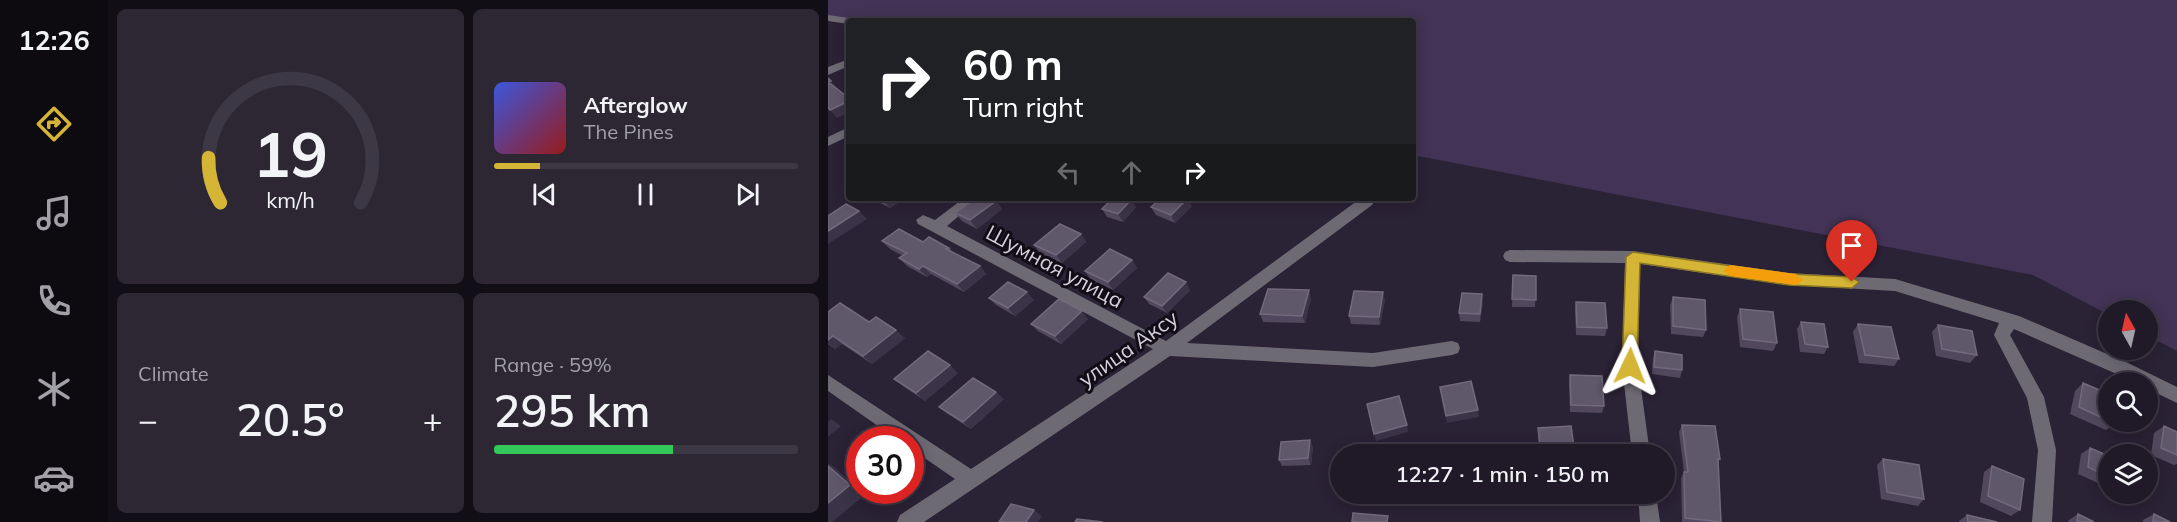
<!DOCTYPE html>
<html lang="en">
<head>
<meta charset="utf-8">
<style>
  body { margin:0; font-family:Mulish,sans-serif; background:#2d2734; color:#f1f3f6; height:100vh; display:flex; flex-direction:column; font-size:22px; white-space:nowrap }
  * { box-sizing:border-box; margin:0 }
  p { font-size:20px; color:#a2a1a8 }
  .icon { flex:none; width:33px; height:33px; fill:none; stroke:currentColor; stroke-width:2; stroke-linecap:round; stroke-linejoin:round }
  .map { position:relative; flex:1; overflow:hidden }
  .drawer { display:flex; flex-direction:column; gap:9px; padding:9px; background:#120e16; width:720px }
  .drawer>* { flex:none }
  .banner { position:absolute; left:18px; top:18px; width:570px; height:183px; border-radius:6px; box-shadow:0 3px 15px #0003,0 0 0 2px #3d3845; background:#202124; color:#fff; overflow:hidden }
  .needle { width:39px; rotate:352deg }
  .fabs { position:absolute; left:1270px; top:300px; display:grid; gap:12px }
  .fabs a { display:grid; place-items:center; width:60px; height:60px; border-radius:50%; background:#201a28; box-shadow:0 3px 15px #0003,0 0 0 2px #3d3845; font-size:30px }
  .speed { position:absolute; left:18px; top:426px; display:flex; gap:12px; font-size:30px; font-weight:700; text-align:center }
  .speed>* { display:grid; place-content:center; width:78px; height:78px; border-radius:50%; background:#201a28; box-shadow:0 3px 15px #0003,0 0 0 2px #3d3845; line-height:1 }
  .speed .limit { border:9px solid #d22; background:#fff; color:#111 }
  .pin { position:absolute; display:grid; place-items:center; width:51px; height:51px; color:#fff; margin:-62px -26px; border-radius:50% 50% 50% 0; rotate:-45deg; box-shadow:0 0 6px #0007 }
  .pin .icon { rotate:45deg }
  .me { position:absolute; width:66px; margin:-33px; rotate:2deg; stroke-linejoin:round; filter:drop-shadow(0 0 4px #0008) }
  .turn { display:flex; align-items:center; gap:21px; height:126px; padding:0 18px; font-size:27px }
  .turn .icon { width:78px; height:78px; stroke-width:2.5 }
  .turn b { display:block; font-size:42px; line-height:51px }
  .lanes { display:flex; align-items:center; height:57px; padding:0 18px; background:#0003; justify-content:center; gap:30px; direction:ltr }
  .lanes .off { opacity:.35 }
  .big { font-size:45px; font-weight:600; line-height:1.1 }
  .drawer .widget { flex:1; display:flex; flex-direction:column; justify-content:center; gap:9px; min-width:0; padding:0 21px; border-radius:9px; background:#2d2734 }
  .drawer .dial { align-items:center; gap:0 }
  .dial svg { height:156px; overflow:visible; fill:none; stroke:#3d3845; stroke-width:7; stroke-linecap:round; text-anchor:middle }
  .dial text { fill:#f1f3f6; stroke:none }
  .song { display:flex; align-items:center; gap:18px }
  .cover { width:72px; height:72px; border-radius:9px; background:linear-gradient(135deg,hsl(230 70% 55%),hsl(0 70% 35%)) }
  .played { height:6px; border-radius:3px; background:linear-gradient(90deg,#d4b535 15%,#3d3845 15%) }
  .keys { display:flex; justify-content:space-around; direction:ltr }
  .heat { display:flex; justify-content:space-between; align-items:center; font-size:33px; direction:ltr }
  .charge { height:9px; border-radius:4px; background:linear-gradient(90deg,#34c759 59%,#3d3845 0) }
  .drawer .tiles { flex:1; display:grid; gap:9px; grid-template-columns:repeat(2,1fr) }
  .trip { position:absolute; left:502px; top:444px; width:345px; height:60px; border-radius:30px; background:#201a28; box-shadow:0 3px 15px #0003,0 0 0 2px #3d3845; font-weight:600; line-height:60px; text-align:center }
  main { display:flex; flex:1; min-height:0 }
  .dock { display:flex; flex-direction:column; width:108px; justify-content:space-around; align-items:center; background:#0d0a10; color:#a2a1a8 }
  .dock .icon { width:42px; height:42px }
  .dock .on { color:#d4b535 }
  .dock b { font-size:27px; color:#f1f3f6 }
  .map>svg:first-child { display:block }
  .green { fill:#433356 }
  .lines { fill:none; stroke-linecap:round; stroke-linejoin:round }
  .minor { fill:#6e6a74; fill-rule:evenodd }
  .wall { fill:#51485d }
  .shaded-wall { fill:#3b3347 }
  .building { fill:#5f576a; stroke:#726a7c; stroke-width:1.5 }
  .route { fill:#d4b535; stroke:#8a7622; stroke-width:1.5 }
  .slow { fill:#f59e0b }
  .labels { text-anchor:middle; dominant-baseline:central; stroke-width:6; stroke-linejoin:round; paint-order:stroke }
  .street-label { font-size:21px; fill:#d6d1dd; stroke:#110d16 }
</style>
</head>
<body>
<main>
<nav class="dock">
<b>12:26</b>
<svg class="icon on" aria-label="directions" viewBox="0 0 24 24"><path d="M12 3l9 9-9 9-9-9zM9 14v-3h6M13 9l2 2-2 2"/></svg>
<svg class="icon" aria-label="music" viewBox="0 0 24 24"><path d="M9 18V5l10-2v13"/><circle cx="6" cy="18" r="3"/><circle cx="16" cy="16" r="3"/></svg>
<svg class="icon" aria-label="phone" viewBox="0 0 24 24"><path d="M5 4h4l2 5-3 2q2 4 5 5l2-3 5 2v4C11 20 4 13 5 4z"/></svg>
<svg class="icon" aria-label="climate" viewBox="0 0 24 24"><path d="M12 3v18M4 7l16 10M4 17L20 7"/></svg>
<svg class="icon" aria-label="car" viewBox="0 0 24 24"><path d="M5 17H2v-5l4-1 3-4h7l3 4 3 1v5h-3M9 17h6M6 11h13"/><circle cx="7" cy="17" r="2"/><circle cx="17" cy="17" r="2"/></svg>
</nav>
<section class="drawer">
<div class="tiles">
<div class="widget dial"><svg viewBox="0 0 100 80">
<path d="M14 69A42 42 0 1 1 86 69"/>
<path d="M14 69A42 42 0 0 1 8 46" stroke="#d4b535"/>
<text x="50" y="56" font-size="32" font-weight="700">19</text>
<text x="50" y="72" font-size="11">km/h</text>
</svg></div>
<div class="widget">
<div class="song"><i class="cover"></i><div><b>Afterglow</b><p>The Pines</p></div></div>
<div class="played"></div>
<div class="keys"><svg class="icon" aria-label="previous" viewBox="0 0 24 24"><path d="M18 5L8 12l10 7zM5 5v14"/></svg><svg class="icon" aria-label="pause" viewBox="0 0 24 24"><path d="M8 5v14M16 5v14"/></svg><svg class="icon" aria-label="next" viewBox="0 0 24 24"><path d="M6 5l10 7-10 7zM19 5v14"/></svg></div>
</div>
<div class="widget"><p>Climate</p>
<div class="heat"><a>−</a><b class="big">20.5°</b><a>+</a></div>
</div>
<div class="widget"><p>Range · 59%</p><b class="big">295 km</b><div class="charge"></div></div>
</div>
</section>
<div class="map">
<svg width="1349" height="522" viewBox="0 0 1349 522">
  <rect width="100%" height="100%" fill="#2a2235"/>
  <path class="green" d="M0 0H1349V351L1320 336V310H1281V315L1205 275 585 155V21H21L0 16Z"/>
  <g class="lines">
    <path class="minor" d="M0 15 21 18 26 21H21V24L0 21Z
      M21 59V66L0 75V67Z
      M21 127V136L0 146V137Z
      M136 198H152L119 226 338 341 533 198H544L546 201 544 205 359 343 545 353 624 341 630 343 632 348 630 353 624 355 545 367 342 356 96 522H69L72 515 127 479 82 448V440H70L0 391V375L143 469 325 349 90 224 88 220 95 215 107 220Z
      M682 250 805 251 961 273 1067 279 1191 316 1300 363 1349 387V403L1320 389V382H1307L1186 329 1182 335 1216 397 1228 450 1224 522H1204L1210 450 1199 398 1166 335 1171 323 1067 291 961 285 812 264 810 366 822 454H804L794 366 797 263 682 262 677 260 675 256 677 252Z
      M810 494H828L832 522H812Z"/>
  </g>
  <path class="wall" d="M45 198H77L62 208 48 201Z
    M168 201 174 209 149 229 134 221 127 213Z
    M364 206 347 223 328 215 323 207Z
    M308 207 295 222 279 217 274 209Z
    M253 234 258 242 234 263 212 253 206 245Z
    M54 241 95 242 121 248 126 253 152 266 158 274 136 292 103 274 99 277 79 266 71 258 75 256 62 249Z
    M304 260 309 268 285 290 262 279 257 271Z
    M685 275 708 276 707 307H684Z
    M362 290 339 313 321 304 316 297Z
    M845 297 878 330 875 337 843 334 842 305Z
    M161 298 206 300 187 316 168 305Z
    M483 298 477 323 435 322 432 314Z
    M557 300 552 325 523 324 521 316Z
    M655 302 652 322 632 321 631 313Z
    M748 302 779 328 777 336 748 335 747 310Z
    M912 309 949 343 945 351 912 347 909 317Z
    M0 312 41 322 77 338 44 364 14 344 7 349 0 344Z
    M260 319 233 344 210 331 203 324Z
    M973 322 1000 347 996 354 972 352 969 329Z
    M1030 324 1071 359 1066 366 1031 363 1025 332Z
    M1110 325 1149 355 1142 363 1108 356 1104 332Z
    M827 351 854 370 852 378 824 374 825 358Z
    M130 373 97 401 75 386 66 379Z
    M742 375 776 406 774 413 742 412 741 383Z
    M1255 383 1281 394V422H1287V423L1278 430 1242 414 1247 391Z
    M176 399 143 429 120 414 111 407Z
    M854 425 892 459 890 462 893 522H854L853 478 856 472 851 432Z
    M1336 426 1349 432V464L1346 465 1323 455 1326 433Z
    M710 428 747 454H712L710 435Z
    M485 447 483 465 454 466 451 460Z
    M1262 448 1281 456V488L1250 474 1253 454Z
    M1055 459 1096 499 1090 506 1053 499 1049 465Z
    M1164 466 1192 510 1183 516 1152 502 1156 472Z
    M1250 514 1266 522H1240L1241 520Z
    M1326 514 1342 522H1315V520Z
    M1139 515 1169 522H1131V521Z"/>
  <path class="shaded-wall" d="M3 81 10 89 7 90 0 82Z
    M21 101V112L9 118 2 110Z
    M58 198H77L62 208 55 200Z
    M360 198 364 206 347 223 343 215Z
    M304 199 308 207 295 222 290 214Z
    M168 201 174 209 149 229 142 220Z
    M31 211 39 219 0 244V231Z
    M253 234 258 242 234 263 228 255Z
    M304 260 309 268 285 290 280 282Z
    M95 266 103 274 99 277 91 269Z
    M152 266 158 274 136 292 129 284Z
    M358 282 362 290 339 313 334 306Z
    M481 290 483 298 477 323 474 316Z
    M199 292 206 300 187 316 180 308Z
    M555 292 557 300 552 325 551 317Z
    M654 294 655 302 652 322V314Z
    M254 311 260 319 233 344 227 336Z
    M68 330 77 338 44 364 35 356Z
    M5 336 14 344 7 349 0 343V340Z
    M122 365 130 373 97 401 88 393Z
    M168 392 176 399 143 429 135 422Z
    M650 410 651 417 619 423 618 416Z
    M3 419 13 426 0 437V422Z
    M579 425 580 432 548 441 546 434Z
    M482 440 485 447 483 465 480 458Z
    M0 463 6 467 37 495 4 522H0Z
    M206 510 214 516 210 522H198Z"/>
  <path class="building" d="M0 78 3 81 0 82 21 98V101L2 110 0 108Z
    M148 198H162L168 201 142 220 127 213Z
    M285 198H300L304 199 290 214 274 209Z
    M333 198H360L343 215 323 207Z
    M18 204 31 211 0 231V216Z
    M232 224 253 234 228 255 206 245Z
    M71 229 95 242 101 237 121 248 118 249 152 266 129 284 95 266 91 269 71 258 79 253 54 241Z
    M282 249 304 260 280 282 257 271Z
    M340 273 358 282 334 306 316 297Z
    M685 275 708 276V300L684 299Z
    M180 282 199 292 180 308 161 298Z
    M440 289 481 290 474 316 432 314Z
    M526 291 555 292 551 317 521 316Z
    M634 293 654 294 652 314 631 313Z
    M845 297 877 300 878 330 845 326Z
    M231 299 254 311 227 336 203 324Z
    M748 302 777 303 779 328 749 327Z
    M12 303 41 322 48 317 68 330 35 356 5 336 0 340V312Z
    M912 309 945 312 949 343 915 339Z
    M973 322 996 324 1000 347 977 344Z
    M1030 324 1063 327 1071 359 1037 355Z
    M1110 325 1144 331 1149 355 1114 349Z
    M100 351 122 365 88 393 66 379Z
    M827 351 854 355V370L826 367Z
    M742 375 774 376 776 406 743 405Z
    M145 378 168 392 135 422 111 407Z
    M643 381 650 410 618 416 612 387Z
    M1255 383 1281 394V421L1251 407Z
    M571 396 579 425 546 434 539 404Z
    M854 425 887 426 892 459H890L893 522 857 518 856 472H860Z
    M743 426 747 454H713L710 428Z
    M1336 426 1349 432V455L1333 448Z
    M482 440 480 458 451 460 453 442Z
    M1262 448 1281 456V477L1260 467Z
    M1055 459 1091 465 1096 499 1059 492Z
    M0 466 22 485 0 503Z
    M1164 466 1196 479 1192 510 1160 496Z
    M183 504 206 510 198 522H171Z
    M525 513 560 516 559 522H524Z
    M1250 514 1266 522H1249Z
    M1326 514 1342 522H1325Z
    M1139 515 1169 522H1140Z
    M249 519 275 522H247Z"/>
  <path class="route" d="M805 252 961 274 1024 277 1031 282 1024 288 961 285 812 263 809 366 807 371 802 373 796 371 794 366 798 257Z"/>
  <path class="slow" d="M902 265 968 274 975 280 968 285 902 276 895 271Z"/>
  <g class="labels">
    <g class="street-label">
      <text transform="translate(227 266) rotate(28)">Шумная улица</text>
      <text transform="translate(300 348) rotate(-35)">улица Аксу</text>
    </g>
  </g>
</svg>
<div class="fabs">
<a><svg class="needle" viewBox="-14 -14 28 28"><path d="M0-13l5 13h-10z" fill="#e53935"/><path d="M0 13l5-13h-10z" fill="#a2a1a8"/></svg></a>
<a><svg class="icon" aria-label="search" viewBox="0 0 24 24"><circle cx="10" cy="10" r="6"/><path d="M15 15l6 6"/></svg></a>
<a><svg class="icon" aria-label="layers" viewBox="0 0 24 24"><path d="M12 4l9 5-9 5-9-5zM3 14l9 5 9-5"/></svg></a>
</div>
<div class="speed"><div class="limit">30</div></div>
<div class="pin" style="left:1024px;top:282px;background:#d93025"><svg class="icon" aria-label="arrive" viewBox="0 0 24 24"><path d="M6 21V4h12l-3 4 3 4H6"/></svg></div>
<svg class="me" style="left:802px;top:366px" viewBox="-20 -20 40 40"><path d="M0-17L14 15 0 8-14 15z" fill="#d4b535" stroke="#fff" stroke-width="4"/></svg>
<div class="trip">12:27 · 1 min · 150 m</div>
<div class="banner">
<div class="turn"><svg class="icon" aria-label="right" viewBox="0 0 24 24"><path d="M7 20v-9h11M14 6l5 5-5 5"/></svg><div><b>60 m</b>Turn right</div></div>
<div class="lanes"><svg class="icon off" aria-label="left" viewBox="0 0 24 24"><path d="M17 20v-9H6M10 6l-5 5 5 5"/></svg><svg class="icon off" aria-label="ahead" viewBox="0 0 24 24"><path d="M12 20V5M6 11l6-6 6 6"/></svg><svg class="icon" aria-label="right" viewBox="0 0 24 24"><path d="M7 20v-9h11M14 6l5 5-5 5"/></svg></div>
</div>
</div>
</main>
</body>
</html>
